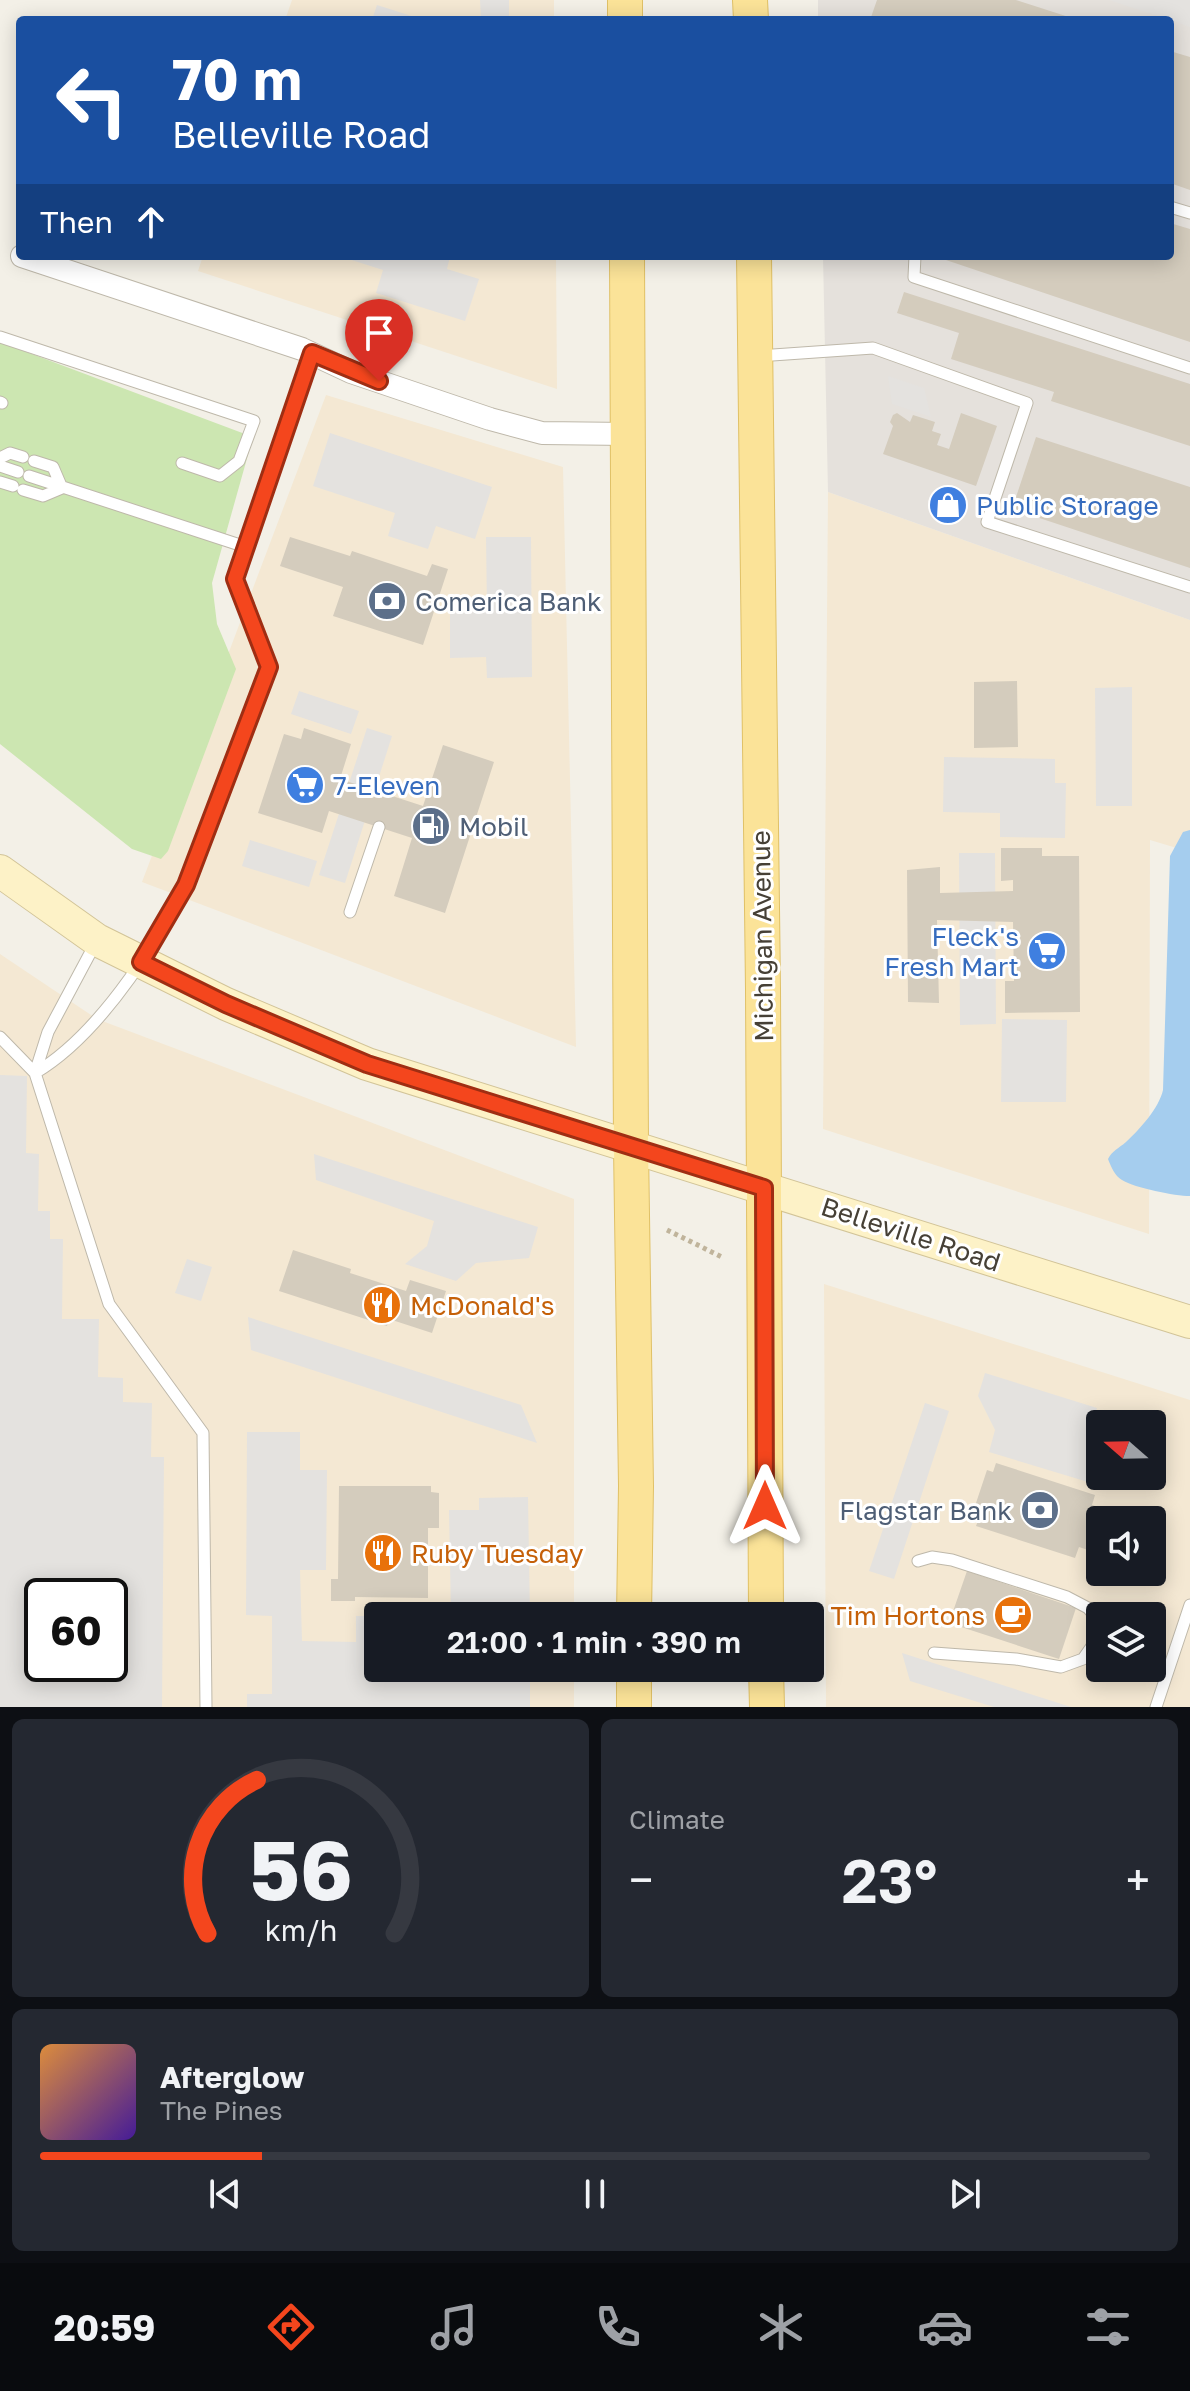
<!DOCTYPE html>
<html lang="en">
<head>
<meta charset="utf-8">
<style>
  body { margin:0; font-family:"Golos Text",sans-serif; background:#242831; color:#f1f3f6; height:100vh; display:flex; flex-direction:column; font-size:30px; white-space:nowrap }
  * { box-sizing:border-box; margin:0 }
  p { font-size:26px; color:#9ea1a6 }
  .icon { flex:none; width:44px; height:44px; fill:none; stroke:currentColor; stroke-width:2; stroke-linecap:round; stroke-linejoin:round }
  .map { position:relative; height:1707px; overflow:hidden }
  .side { display:flex; flex-direction:column; gap:12px; padding:12px; background:#0d0f14; flex:1 }
  .side>* { flex:none }
  .banner { position:absolute; left:16px; top:16px; width:1158px; height:244px; border-radius:8px; box-shadow:0 4px 20px #0003; background:#1a4fa0; color:#fff; overflow:hidden }
  .needle { width:52px; rotate:290deg }
  .buttons { position:absolute; left:1086px; top:1410px; display:grid; gap:16px }
  .buttons a { display:grid; place-items:center; width:80px; height:80px; border-radius:8px; background:#171b24; box-shadow:0 4px 20px #0003; font-size:40px }
  .speed { position:absolute; left:24px; top:1578px; display:flex; gap:16px; font-size:40px; font-weight:700; text-align:center }
  .speed>* { display:grid; place-content:center; width:104px; height:104px; border-radius:50%; background:#171b24; box-shadow:0 4px 20px #0003; line-height:1 }
  .speed .limit { border:4px solid #111; border-radius:12px; background:#fff; color:#111 }
  .pin { position:absolute; display:grid; place-items:center; width:68px; height:68px; color:#fff; margin:-82px -34px; border-radius:50% 50% 50% 0; rotate:-45deg; box-shadow:0 0 8px #0007 }
  .pin .icon { rotate:45deg }
  .me { position:absolute; width:88px; margin:-44px; rotate:0deg; stroke-linejoin:round; filter:drop-shadow(0 0 6px #0008) }
  .turn { display:flex; align-items:center; gap:28px; height:168px; padding:0 24px; font-size:36px }
  .turn .icon { width:104px; height:104px; stroke-width:2.5 }
  .turn b { display:block; font-size:56px; line-height:68px }
  .then { display:flex; align-items:center; height:76px; padding:0 24px; background:#0003; gap:16px; font-size:30px }
  .big { font-size:60px; font-weight:600; line-height:1.1 }
  .side .widget { flex:1; display:flex; flex-direction:column; justify-content:center; gap:12px; min-width:0; padding:0 28px; border-radius:12px; background:#242831 }
  .side .dial { align-items:center; gap:0 }
  .dial svg { height:208px; overflow:visible; fill:none; stroke:#363941; stroke-width:7; stroke-linecap:round; text-anchor:middle }
  .dial text { fill:#f1f3f6; stroke:none }
  .song { display:flex; align-items:center; gap:24px }
  .cover { width:96px; height:96px; border-radius:12px; background:linear-gradient(135deg,hsl(30 70% 55%),hsl(260 70% 35%)) }
  .played { height:8px; border-radius:4px; background:linear-gradient(90deg,#f4461d 20%,#363941 20%) }
  .keys { display:flex; justify-content:space-around; direction:ltr }
  .heat { display:flex; justify-content:space-between; align-items:center; font-size:44px; direction:ltr }
  .side .tiles { flex:1; display:grid; gap:12px; grid-template-columns:1fr 1fr }
  .widget:last-child { grid-column:span 2 }
  .trip { position:absolute; left:364px; top:1602px; width:460px; height:80px; border-radius:8px; background:#171b24; box-shadow:0 4px 20px #0003; font-weight:600; line-height:80px; text-align:center }
  .tab-bar { display:flex; height:128px; justify-content:space-around; align-items:center; background:#090b0e; color:#9ea1a6 }
  .tab-bar .icon { width:56px; height:56px }
  .tab-bar .on { color:#f4461d }
  .tab-bar b { font-size:36px; color:#f1f3f6 }
  .map>svg:first-child { display:block }
  .commercial { fill:#f4e8d3; fill-rule:evenodd }
  .industrial { fill:#e5e1dc }
  .green { fill:#cce6b1 }
  .parking { fill:#e4e2df; fill-rule:evenodd }
  .water { fill:#a5cdee }
  .building { fill:#d4ccbd }
  .lines { fill:none; stroke-linecap:round; stroke-linejoin:round }
  .lane-casing { stroke:#beb8aa; stroke-width:13 }
  .street-casing { stroke:#beb8aa; stroke-width:24 }
  .secondary-casing { stroke:#d2c498; stroke-width:34 }
  .primary-casing { stroke:#e0c167; stroke-width:36 }
  .path { stroke:#c0b49b; stroke-width:5; stroke-dasharray:4 4; stroke-linecap:butt }
  .lane { stroke:#fff; stroke-width:11 }
  .street { stroke:#fff; stroke-width:22 }
  .secondary { stroke:#fdf2c7; stroke-width:32 }
  .primary { stroke:#fbe398; stroke-width:34 }
  .route-casing { stroke:#9f2e13; stroke-width:20 }
  .route { stroke:#f4461d; stroke-width:14 }
  .labels { text-anchor:middle; dominant-baseline:central; stroke-width:6; stroke-linejoin:round; paint-order:stroke }
  .shop-label { font-size:26px; fill:#366cbe; stroke:#fff; text-anchor:start }
  .service-label { font-size:26px; fill:#4e5e75; stroke:#fff; text-anchor:start }
  .street-label { font-size:26px; fill:#464036; stroke:#fff }
  .food-label { font-size:26px; fill:#c56008; stroke:#fff; text-anchor:start }
</style>
</head>
<body>
<div class="map">
<svg width="1190" height="1707" viewBox="0 0 1190 1707">
  <rect width="100%" height="100%" fill="#f3f0e7"/>
  <path class="commercial" d="M292 0H554V20H285Z
    M203 256H556L557 389 198 271Z
    M326 395 563 467 576 1047 142 882Z
    M828 492 1190 620V852L1150 840 1149 1234 823 1129Z
    M0 954 97 1019 574 1199V1616H378V1668H574V1707H0ZM42 1596H110V1664H42Z
    M824 1284 1190 1400V1707H826ZM1100 1424H1152V1476H1100ZM1100 1520H1152V1572H1100ZM1100 1616H1152V1668H1100Z"/>
  <path class="industrial" d="M818 0H1190V620L828 492 823 256H1170V20H818Z"/>
  <path class="green" d="M0 342 253 437 212 583 217 624 236 669 168 851 161 859 132 849 0 744Z"/>
  <path class="parking" d="M480 0H509V20H481Z
    M1109 0H1190V27L1170 20Z
    M377 5 424 20H372Z
    M339 256H450L447 269 479 279 465 321 376 293 383 270Z
    M888 376 924 388 931 417 892 404Z
    M330 433 492 487 475 539 436 526 428 549 388 536 395 513 313 486Z
    M486 537H531L532 677 487 678 486 657 450 658V612L487 611Z
    M1132 687V806H1096L1095 688Z
    M299 691 359 711 351 734 291 714Z
    M367 728 392 736 345 883 319 875Z
    M944 757 1055 759V783H1066L1065 838 1000 837V813L943 812Z
    M250 840 317 861 309 887 242 866Z
    M959 853H995L996 1024 960 1025Z
    M1002 1019 1067 1020 1066 1102H1001Z
    M0 1075 27 1076 26 1153 39 1154 38 1211H50V1239H63L62 1319H99L98 1377 123 1378V1402L152 1403 151 1457H164L162 1707H0ZM42 1596H110V1664H42Z
    M314 1154 538 1227 529 1258 476 1263 456 1281 405 1264 427 1246 434 1221 316 1180Z
    M187 1259 212 1267 201 1301 175 1293Z
    M248 1317 521 1405 537 1443 251 1350Z
    M985 1373 1097 1408 1091 1430 1094 1462 1088 1482 989 1452 995 1430 978 1396Z
    M925 1403 949 1411 894 1579 869 1571Z
    M247 1432H300V1470H327L326 1570H300L302 1641 356 1642V1616H442H378V1668H530V1707H247V1694H272V1616L246 1615Z
    M528 1497 530 1616H451L449 1510H479V1498Z
    M902 1653 1071 1707H994L910 1681Z"/>
  <path class="water" d="M1190 830V1196C1175 1196 1135 1188 1122 1180 1115 1176 1111 1167 1108 1159 1112 1151 1119 1148 1126 1142 1140 1129 1159 1108 1163 1090L1170 856 1183 832Z"/>
  <path class="building" d="M877 0H1016L1075 19 870 20Z
    M1170 51 1190 57V190L1170 183Z
    M1170 223 1190 229V342L937 257 1170 256Z
    M904 292 1190 384V446L1051 401 1054 392 951 359 959 333 897 313Z
    M897 413 910 422 913 415 935 422 932 431 941 434 937 445 949 449 961 413 997 426 976 486 883 454 893 426 890 422 893 415Z
    M1036 437 1190 487V568L1012 509Z
    M290 537 350 556 352 551 427 576 432 564 448 569 423 645 333 616 343 587 280 566Z
    M1017 681 1018 747 974 748V682Z
    M304 728 351 744 340 779 423 806 443 745 494 762 445 913 394 896 412 838 329 811 322 833 258 813 284 734 301 739Z
    M1001 848H1042V856H1079L1080 1012 1005 1013V981H1014L1013 922 937 920 939 1003 908 1002 907 870 940 867V893L1013 891V880L1001 881Z
    M293 1250 351 1269 350 1273 406 1291 410 1280 446 1291 432 1333 389 1319 387 1326 279 1291Z
    M996 1463 1095 1495 1092 1505 1135 1520H1100V1554L1079 1547 1075 1558 976 1526 979 1518 972 1515 987 1470 993 1472Z
    M339 1486H431V1492L439 1493V1528H428V1598L355 1597V1601H331V1579H338Z
    M967 1571 1076 1608 1059 1659 949 1623Z"/>
  <g class="lines">
    <g class="lane-casing">
      <path id="lane" d="M1170 207 1190 213
        M915 256 914 277 1190 368
        M0 337 254 421 239 461 220 476 182 463
        M759 356 873 348 1027 403 987 522 1190 587
        M0 402 2 403
        M0 458 10 453 23 457
        M34 461 53 467 62 488
        M0 466 18 472
        M29 476 246 547
        M0 482 13 486
        M23 490 43 496 62 488
        M350 912 379 827
        M0 1037 35 1073 109 1304 203 1433 206 1707
        M35 1073C101 1034 168 931 195 860L269 667 235 579 312 353
        M35 1073 48 1032 95 944
        M918 1561 932 1557 952 1560 1067 1597 1088 1608 1099 1621 1097 1639 1083 1659 1061 1667 1016 1659 934 1653
        M1156 1707 1190 1605"/>
    </g>
    <g class="street-casing">
      <path id="street" d="M22 256 302 349 351 372 490 419 542 433 628 434"/>
    </g>
    <g class="secondary-casing">
      <path id="secondary" d="M0 871 97 940 226 1004 367 1064 1190 1322"/>
    </g>
    <g class="primary-casing">
      <path id="primary" d="M625 0V20
        M750 0 751 20
        M627 256 631 1147 636 1486 634 1616
        M754 256 763 989 766 1616
        M766 1668 767 1707
        M634 1707V1668"/>
    </g>
    <path class="path" d="M667 1230 722 1257"/>
    <use href="#lane" class="lane"/>
    <use href="#street" class="street"/>
    <use href="#secondary" class="secondary"/>
    <use href="#primary" class="primary"/>
  </g>
  <g class="lines">
    <g class="route-casing">
      <path id="route" d="M379 381 312 353 235 579 269 667 186 885 141 962 226 1004 367 1064 764 1188 765 1506"/>
    </g>
    <use href="#route" class="route"/>
  </g>
  <defs>
    <g id="shop-disc" transform="scale(2)"><circle r="9.5" fill="#3f7fe0" stroke="#fff"/><path d="M-5-2.5h2.3a2.7 3.5 0 0 1 5.4 0H5L5.5 6h-11ZM-1.5-2.5h3a1.5 2.3 0 0 0-3 0Z" fill="#fff"/></g>
    <g id="bank-disc" transform="scale(2)"><circle r="9.5" fill="#5c6f8a" stroke="#fff"/><path d="M-6-4H6V4H-6ZM0-2.3a2.3 2.3 0 1 0 0 4.6a2.3 2.3 0 1 0 0-4.6Z" fill="#fff"/></g>
    <g id="supermarket-disc" transform="scale(2)"><circle r="9.5" fill="#3f7fe0" stroke="#fff"/><path d="M-6-5.5h2.5l.6 2H6L4.5 2H-2.5L-4.4-4H-6ZM-1.5 3.2a1.3 1.3 0 1 0 .1 0ZM3 3.2a1.3 1.3 0 1 0 .1 0Z" fill="#fff"/></g>
    <g id="fuel-disc" transform="scale(2)"><circle r="9.5" fill="#5c6f8a" stroke="#fff"/><path d="M-5.5-6h7V0h2V4h1.3V-2.5L3-4.5l.8-.8L6-3V5H2.5V1h-1V6h-7ZM-4.2-4.7v3.2H.2V-4.7Z" fill="#fff"/></g>
    <g id="restaurant-disc" transform="scale(2)"><circle r="9.5" fill="#e8710a" stroke="#fff"/><path d="M-5-6h1v4h1v-4h1v4h1v-4h1v5L-1.5 .5V6h-2V.5L-5-1ZM5-6V6H3V1.5H1.5Q1.5-4 5-6Z" fill="#fff"/></g>
    <g id="cafe-disc" transform="scale(2)"><circle r="9.5" fill="#e8710a" stroke="#fff"/><path d="M-5.5-4.5H6V0H3Q3 3.5 0 3.5H-2.5Q-5.5 3.5-5.5 0ZM3-3.2v2h1.7v-2ZM-6 4.5H4V6H-6Z" fill="#fff"/></g>
  </defs>
  <g fill-rule="evenodd">
    <use href="#shop-disc" x="948" y="505"/>
    <use href="#bank-disc" x="387" y="601"/>
    <use href="#supermarket-disc" x="305" y="785"/>
    <use href="#fuel-disc" x="431" y="826"/>
    <use href="#supermarket-disc" x="1047" y="951"/>
    <use href="#restaurant-disc" x="382" y="1305"/>
    <use href="#bank-disc" x="1040" y="1510"/>
    <use href="#restaurant-disc" x="383" y="1553"/>
    <use href="#cafe-disc" x="1013" y="1615"/>
  </g>
  <g class="labels">
    <g class="shop-label">
      <text x="976" y="505">Public Storage</text>
      <text x="333" y="785">7-Eleven</text>
      <text x="1019" y="936" text-anchor="end">Fleck's<tspan x="1019" dy="30">Fresh Mart</tspan></text>
    </g>
    <g class="service-label">
      <text x="415" y="601">Comerica Bank</text>
      <text x="459" y="826">Mobil</text>
      <text x="1012" y="1510" text-anchor="end">Flagstar Bank</text>
    </g>
    <g class="street-label">
      <text transform="translate(762 936) rotate(-91)">Michigan Avenue</text>
      <text transform="translate(911 1234) rotate(18)">Belleville Road</text>
    </g>
    <g class="food-label">
      <text x="410" y="1305">McDonald's</text>
      <text x="411" y="1553">Ruby Tuesday</text>
      <text x="985" y="1615" text-anchor="end">Tim Hortons</text>
    </g>
  </g>
</svg>
<div class="buttons">
<a><svg class="needle" viewBox="-14 -14 28 28"><path d="M0-13l5 13h-10z" fill="#e53935"/><path d="M0 13l5-13h-10z" fill="#9ea1a6"/></svg></a>
<a><svg class="icon" aria-label="sound" viewBox="0 0 24 24"><path d="M4 9h4l5-4v14l-5-4H4zM17 9q2 3 0 6"/></svg></a>
<a><svg class="icon" aria-label="layers" viewBox="0 0 24 24"><path d="M12 4l9 5-9 5-9-5zM3 14l9 5 9-5"/></svg></a>
</div>
<div class="speed"><div class="limit">60</div></div>
<div class="pin" style="left:379px;top:381px;background:#d93025"><svg class="icon" aria-label="arrive" viewBox="0 0 24 24"><path d="M6 21V4h12l-3 4 3 4H6"/></svg></div>
<svg class="me" style="left:765px;top:1506px" viewBox="-20 -20 40 40"><path d="M0-17L14 15 0 8-14 15z" fill="#f4461d" stroke="#fff" stroke-width="4"/></svg>
<div class="trip">21:00 · 1 min · 390 m</div>
<div class="banner">
<div class="turn"><svg class="icon" aria-label="left" viewBox="0 0 24 24"><path d="M17 20v-9H6M10 6l-5 5 5 5"/></svg><div><b>70 m</b>Belleville Road</div></div>
<div class="then">Then<svg class="icon" aria-label="ahead" viewBox="0 0 24 24"><path d="M12 20V5M6 11l6-6 6 6"/></svg></div>
</div>
</div>
<section class="side">
<div class="tiles">
<div class="widget dial"><svg viewBox="0 0 100 80">
<path d="M14 69A42 42 0 1 1 86 69"/>
<path d="M14 69A42 42 0 0 1 33 10" stroke="#f4461d"/>
<text x="50" y="56" font-size="32" font-weight="700">56</text>
<text x="50" y="72" font-size="11">km/h</text>
</svg></div>
<div class="widget"><p>Climate</p>
<div class="heat"><a>−</a><b class="big">23°</b><a>+</a></div>
</div>
<div class="widget">
<div class="song"><i class="cover"></i><div><b>Afterglow</b><p>The Pines</p></div></div>
<div class="played"></div>
<div class="keys"><svg class="icon" aria-label="previous" viewBox="0 0 24 24"><path d="M18 5L8 12l10 7zM5 5v14"/></svg><svg class="icon" aria-label="pause" viewBox="0 0 24 24"><path d="M8 5v14M16 5v14"/></svg><svg class="icon" aria-label="next" viewBox="0 0 24 24"><path d="M6 5l10 7-10 7zM19 5v14"/></svg></div>
</div>
</div>
</section>
<nav class="tab-bar">
<b>20:59</b>
<svg class="icon on" aria-label="directions" viewBox="0 0 24 24"><path d="M12 3l9 9-9 9-9-9zM9 14v-3h6M13 9l2 2-2 2"/></svg>
<svg class="icon" aria-label="music" viewBox="0 0 24 24"><path d="M9 18V5l10-2v13"/><circle cx="6" cy="18" r="3"/><circle cx="16" cy="16" r="3"/></svg>
<svg class="icon" aria-label="phone" viewBox="0 0 24 24"><path d="M5 4h4l2 5-3 2q2 4 5 5l2-3 5 2v4C11 20 4 13 5 4z"/></svg>
<svg class="icon" aria-label="climate" viewBox="0 0 24 24"><path d="M12 3v18M4 7l16 10M4 17L20 7"/></svg>
<svg class="icon" aria-label="car" viewBox="0 0 24 24"><path d="M5 17H2v-5l4-1 3-4h7l3 4 3 1v5h-3M9 17h6M6 11h13"/><circle cx="7" cy="17" r="2"/><circle cx="17" cy="17" r="2"/></svg>
<svg class="icon" aria-label="filters" viewBox="0 0 24 24"><path d="M4 7h16M4 17h16"/><circle cx="9" cy="7" r="2"/><circle cx="15" cy="17" r="2"/></svg>
</nav>
</body>
</html>
